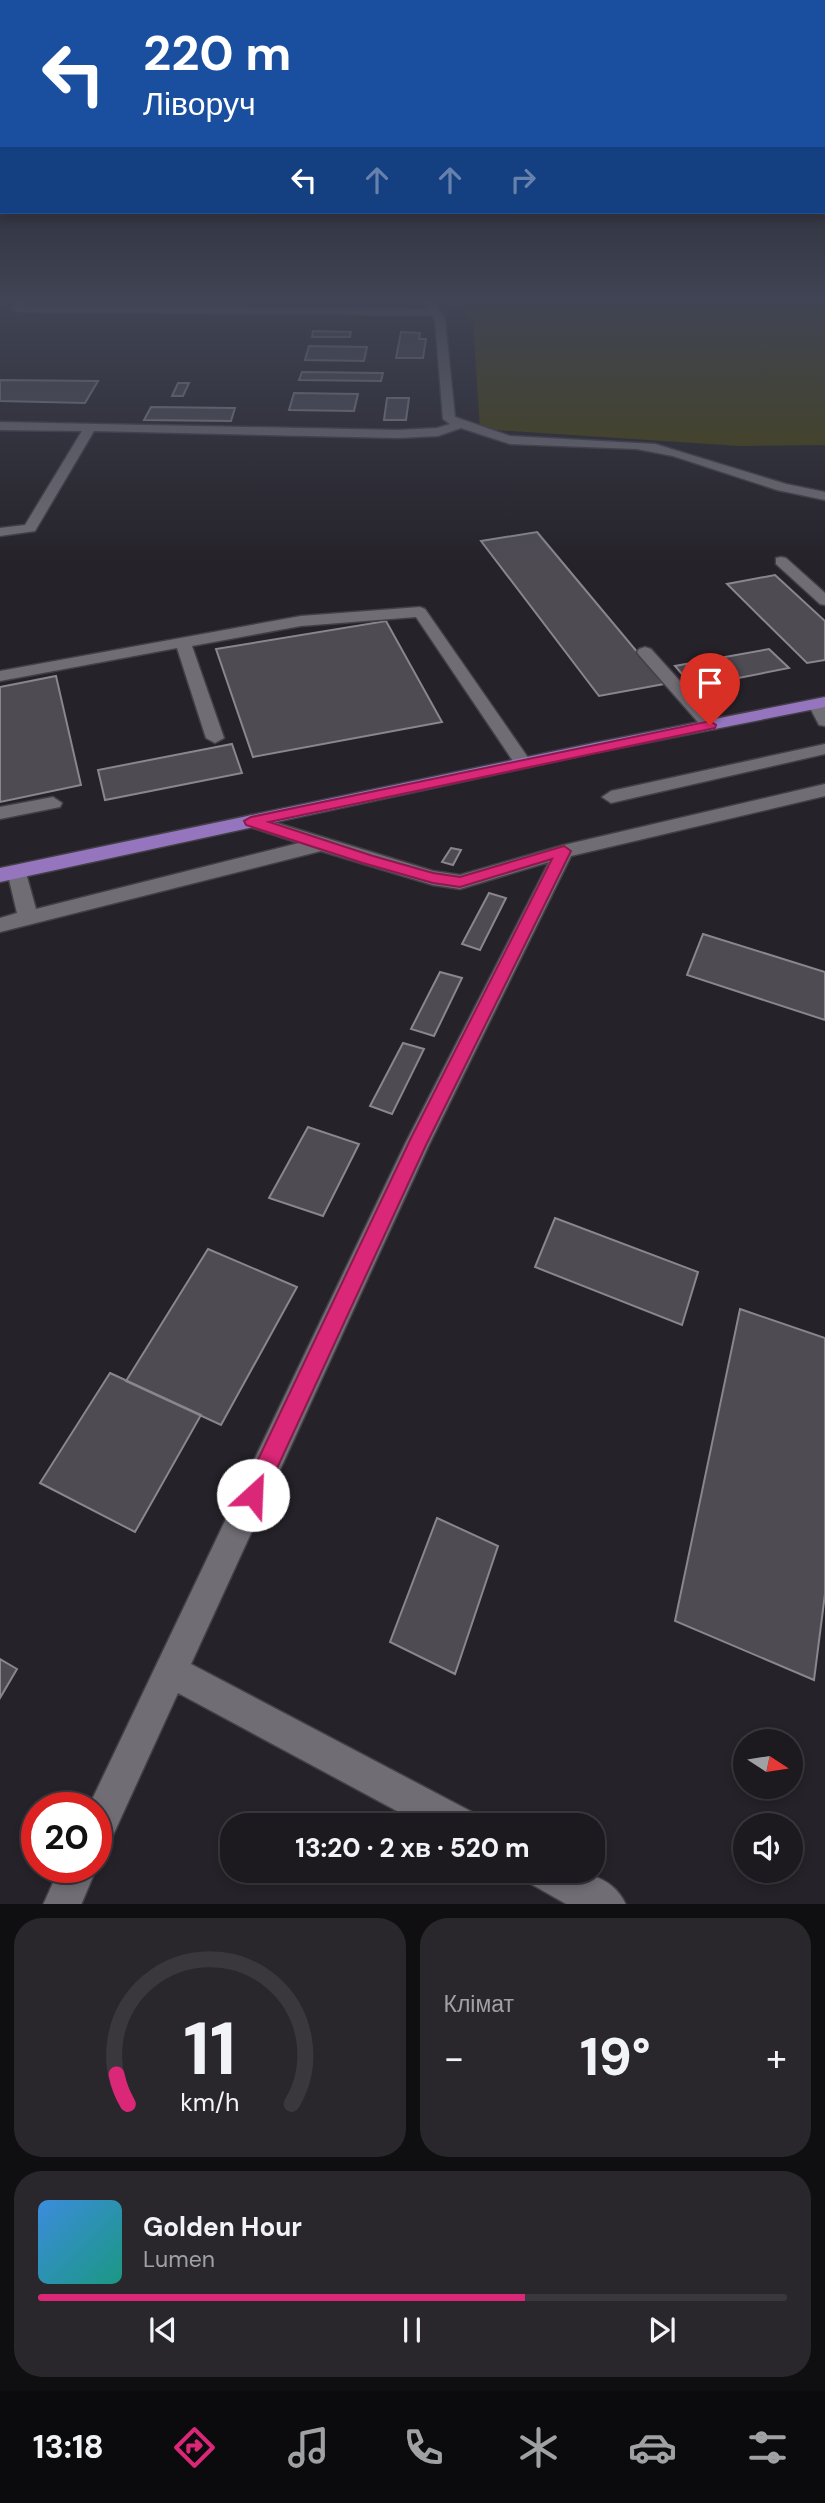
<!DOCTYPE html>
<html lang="uk">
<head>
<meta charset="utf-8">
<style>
  body { margin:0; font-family:"DM Sans",sans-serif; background:#29272c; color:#f1f3f6; height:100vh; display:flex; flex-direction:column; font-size:26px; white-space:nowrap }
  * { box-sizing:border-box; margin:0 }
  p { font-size:23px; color:#a0a1a4 }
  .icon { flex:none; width:38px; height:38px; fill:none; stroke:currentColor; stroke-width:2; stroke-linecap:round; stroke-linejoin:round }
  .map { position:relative; height:1904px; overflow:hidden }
  .details { display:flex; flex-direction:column; gap:14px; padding:14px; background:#0f0e11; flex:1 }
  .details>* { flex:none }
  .hud { position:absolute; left:0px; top:0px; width:826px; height:214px; box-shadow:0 4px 10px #0003,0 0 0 2px #3a383d; background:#1a4fa0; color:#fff; overflow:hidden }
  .needle { width:46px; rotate:102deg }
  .controls { position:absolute; left:733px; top:1729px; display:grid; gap:14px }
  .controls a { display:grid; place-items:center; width:70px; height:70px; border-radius:50%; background:#1c1a1f; box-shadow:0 4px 10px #0003,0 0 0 2px #3a383d; font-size:35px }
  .speed { position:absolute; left:21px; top:1792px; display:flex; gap:14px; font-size:35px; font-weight:700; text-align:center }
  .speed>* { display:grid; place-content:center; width:91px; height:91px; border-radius:50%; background:#1c1a1f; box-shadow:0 4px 10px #0003,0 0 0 2px #3a383d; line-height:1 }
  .speed .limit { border:10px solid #d22; background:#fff; color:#111 }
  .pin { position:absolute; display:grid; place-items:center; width:60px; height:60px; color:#fff; margin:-72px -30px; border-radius:50% 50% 50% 0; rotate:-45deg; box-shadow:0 0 7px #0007 }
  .pin .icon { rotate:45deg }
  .me { position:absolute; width:77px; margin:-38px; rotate:25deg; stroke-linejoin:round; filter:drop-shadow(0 0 5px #0008) }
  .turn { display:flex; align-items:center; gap:24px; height:147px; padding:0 28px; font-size:32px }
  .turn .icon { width:91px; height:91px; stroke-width:2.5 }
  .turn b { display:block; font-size:49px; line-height:60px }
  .lanes { display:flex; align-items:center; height:66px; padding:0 28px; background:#0003; justify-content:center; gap:35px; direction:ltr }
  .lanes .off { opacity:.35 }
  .big { font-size:52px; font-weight:800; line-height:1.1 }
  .details .tile { flex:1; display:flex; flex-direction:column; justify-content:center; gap:10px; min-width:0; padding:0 24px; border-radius:28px; background:#29272c }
  .details .dial { align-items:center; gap:0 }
  .dial svg { height:182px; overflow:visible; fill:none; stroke:#3a383d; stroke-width:7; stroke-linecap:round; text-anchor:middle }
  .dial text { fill:#f1f3f6; stroke:none }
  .song { display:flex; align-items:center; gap:21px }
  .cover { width:84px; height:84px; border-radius:10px; background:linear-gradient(135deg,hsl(210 70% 55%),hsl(170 70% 35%)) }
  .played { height:7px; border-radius:4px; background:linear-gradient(90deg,#db2777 65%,#3a383d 65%) }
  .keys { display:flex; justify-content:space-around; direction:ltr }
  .heat { display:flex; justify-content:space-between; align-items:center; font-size:38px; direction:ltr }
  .details .tiles { flex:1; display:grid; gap:14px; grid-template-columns:1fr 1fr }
  .tile:last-child { grid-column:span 2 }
  .trip { position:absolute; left:220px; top:1813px; width:385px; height:70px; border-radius:28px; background:#1c1a1f; box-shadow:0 4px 10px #0003,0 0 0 2px #3a383d; font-weight:800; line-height:70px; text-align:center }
  .tab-bar { display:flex; height:112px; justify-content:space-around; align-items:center; background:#0b0a0c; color:#a0a1a4 }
  .tab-bar .icon { width:49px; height:49px }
  .tab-bar .current { color:#db2777 }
  .tab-bar b { font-size:32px; color:#f1f3f6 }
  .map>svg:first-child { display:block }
  .green { fill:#46420d }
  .building { fill:#4e4b53; stroke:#89868e; stroke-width:2 }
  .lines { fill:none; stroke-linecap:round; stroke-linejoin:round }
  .minor-casing { stroke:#424046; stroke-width:3 }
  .major-casing { stroke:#424046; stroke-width:3 }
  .minor { fill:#706d75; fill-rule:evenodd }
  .major { fill:#9675bf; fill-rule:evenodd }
  .route { fill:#db2777; stroke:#8e194d; stroke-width:2 }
</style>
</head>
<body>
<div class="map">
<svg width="825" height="1905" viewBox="0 0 825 1905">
  <rect width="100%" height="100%" fill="#252229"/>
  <path class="green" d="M449 299H825V445L739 446 480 429 473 323Z"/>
  <path class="building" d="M313 331 351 332 350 337H312Z
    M401 332 420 333 419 339H426L423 358H396Z
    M309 346 367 347 364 361 305 360Z
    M302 372 383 373 381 381 299 380Z
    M0 380 98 381 85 403 0 401Z
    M178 383H189L183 396H172Z
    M294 393 358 394 354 411 289 410Z
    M387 398H409L406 420H384Z
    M151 407 235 408 231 421 144 420Z
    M537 532 664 684 599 696 481 541Z
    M775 575 825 621V660L807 663 727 584Z
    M386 621 442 722 253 757 216 649Z
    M769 649 789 668 693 687 675 666Z
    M56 676 81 785 0 802V687Z
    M232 744 242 773 105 800 98 770Z
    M451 848 461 850 453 865 442 862Z
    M489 893 506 898 480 950 462 944Z
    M703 934 825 972V1020L687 975Z
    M440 972 462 978 434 1036 411 1029Z
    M403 1043 424 1049 392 1114 370 1106Z
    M308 1127 359 1144 323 1216 269 1198Z
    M555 1218 698 1272 682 1325 535 1267Z
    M208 1249 297 1287 221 1425 126 1381Z
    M740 1309 825 1338V1594L814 1680 675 1621Z
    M110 1373 201 1415 135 1532 40 1483Z
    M437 1518 498 1546 455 1674 390 1642Z
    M0 1659 17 1669 0 1698Z"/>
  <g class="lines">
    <g class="minor-casing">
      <path id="minor" d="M18 299H28L24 306 429 309 423 299H433L445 320 455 417 510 436 655 444 786 484 825 492V500L777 490 673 456 637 449 510 444 461 428 438 436 398 438 94 431 35 531 0 536V528L25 525 82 431 0 430V422L398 430 437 428 450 424 443 419 435 320 432 315 17 312 12 309Z
        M781 557 786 558 825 593V605L820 604 776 564V558Z
        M420 607 425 609 529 759 532 763 529 767H517L416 617 301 626 192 646 224 738 215 743 206 738 177 648 0 681V671L301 616Z
        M645 647 651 649 716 721 719 725 716 729H704L639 655 637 652 639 649Z
        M816 699 822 700 825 705V726L819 725 808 704Z
        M825 744V754L611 803 602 797 611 791Z
        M825 784V796L571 856 429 1145 191 1664 472 1812 477 1825H423L178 1693 109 1844 96 1849V1808H88L405 1144 549 862 460 889 433 885 321 851 0 932V918L17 913 7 871 10 866H24L36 909 299 843 244 825 242 821 244 817 251 815 433 871 460 875 564 845Z
        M53 797 62 803 60 807 0 819V807Z
        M96 1864 97 1867 81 1905H43L60 1867H96Z
        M525 1871C559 1869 610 1867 626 1905H568L531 1884Z"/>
    </g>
    <g class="major-casing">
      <path id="major" d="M825 697V707L594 753 0 882V868L594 743Z"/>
    </g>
    <use href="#minor" class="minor"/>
    <use href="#major" class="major"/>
  </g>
  <linearGradient id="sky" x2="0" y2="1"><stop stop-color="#141317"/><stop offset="0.53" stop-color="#404454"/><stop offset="1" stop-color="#404454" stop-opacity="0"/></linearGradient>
  <rect width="825" height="566" fill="url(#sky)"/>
  <path class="route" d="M710 721 716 725 715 728 269 822 373 856 433 873 460 877 564 846 571 851 426 1145 261 1503 253 1507 245 1503 242 1495 245 1487 411 1138 552 859 460 887 433 883 363 863 246 825 244 821 251 817Z"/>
</svg>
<div class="controls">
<a><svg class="needle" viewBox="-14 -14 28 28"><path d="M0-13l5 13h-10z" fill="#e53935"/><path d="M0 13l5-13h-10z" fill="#a0a1a4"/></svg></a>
<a><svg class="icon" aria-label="sound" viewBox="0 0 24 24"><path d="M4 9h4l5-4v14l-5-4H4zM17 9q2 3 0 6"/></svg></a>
</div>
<div class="speed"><div class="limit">20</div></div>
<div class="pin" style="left:710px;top:725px;background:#d93025"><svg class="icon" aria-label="arrive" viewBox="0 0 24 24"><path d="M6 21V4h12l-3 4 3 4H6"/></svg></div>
<svg class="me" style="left:253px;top:1495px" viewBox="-20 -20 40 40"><circle r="19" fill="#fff"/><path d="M0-13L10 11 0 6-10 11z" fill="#db2777"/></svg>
<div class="trip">13:20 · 2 хв · 520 m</div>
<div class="hud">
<div class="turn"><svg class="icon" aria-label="left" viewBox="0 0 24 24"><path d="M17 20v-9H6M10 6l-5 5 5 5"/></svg><div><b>220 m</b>Ліворуч</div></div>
<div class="lanes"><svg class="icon" aria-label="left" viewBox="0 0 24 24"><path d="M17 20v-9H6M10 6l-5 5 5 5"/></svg><svg class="icon off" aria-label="ahead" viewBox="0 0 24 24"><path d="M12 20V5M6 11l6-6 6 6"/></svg><svg class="icon off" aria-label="ahead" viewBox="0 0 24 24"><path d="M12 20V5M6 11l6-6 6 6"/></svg><svg class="icon off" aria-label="right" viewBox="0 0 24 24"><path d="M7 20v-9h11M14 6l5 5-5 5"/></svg></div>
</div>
</div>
<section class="details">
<div class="tiles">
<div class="tile dial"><svg viewBox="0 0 100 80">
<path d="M14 69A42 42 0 1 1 86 69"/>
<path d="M14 69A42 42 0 0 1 9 56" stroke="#db2777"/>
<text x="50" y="56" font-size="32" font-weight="700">11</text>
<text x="50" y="72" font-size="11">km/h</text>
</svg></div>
<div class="tile"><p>Клімат</p>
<div class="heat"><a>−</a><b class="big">19°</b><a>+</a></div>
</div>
<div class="tile">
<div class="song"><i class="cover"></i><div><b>Golden Hour</b><p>Lumen</p></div></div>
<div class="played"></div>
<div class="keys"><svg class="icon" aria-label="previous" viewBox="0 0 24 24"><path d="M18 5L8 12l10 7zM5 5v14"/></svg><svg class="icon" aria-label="pause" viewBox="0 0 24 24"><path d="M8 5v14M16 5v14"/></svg><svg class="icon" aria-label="next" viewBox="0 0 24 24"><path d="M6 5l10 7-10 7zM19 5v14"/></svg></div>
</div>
</div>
</section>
<nav class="tab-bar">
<b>13:18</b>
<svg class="icon current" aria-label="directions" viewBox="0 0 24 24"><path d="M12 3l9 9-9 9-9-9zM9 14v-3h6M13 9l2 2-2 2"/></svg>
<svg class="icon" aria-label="music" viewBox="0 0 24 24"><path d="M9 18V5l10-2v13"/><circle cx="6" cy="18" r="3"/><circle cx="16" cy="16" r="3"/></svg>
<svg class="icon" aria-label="phone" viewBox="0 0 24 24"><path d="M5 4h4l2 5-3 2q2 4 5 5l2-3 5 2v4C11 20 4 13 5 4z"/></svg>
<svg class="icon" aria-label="climate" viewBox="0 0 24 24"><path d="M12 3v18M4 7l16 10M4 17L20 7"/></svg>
<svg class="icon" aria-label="car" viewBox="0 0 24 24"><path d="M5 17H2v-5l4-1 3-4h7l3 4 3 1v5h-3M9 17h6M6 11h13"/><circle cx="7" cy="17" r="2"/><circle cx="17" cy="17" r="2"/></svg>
<svg class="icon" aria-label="filters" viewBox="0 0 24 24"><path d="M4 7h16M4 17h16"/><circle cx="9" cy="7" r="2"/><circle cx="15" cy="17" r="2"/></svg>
</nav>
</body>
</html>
